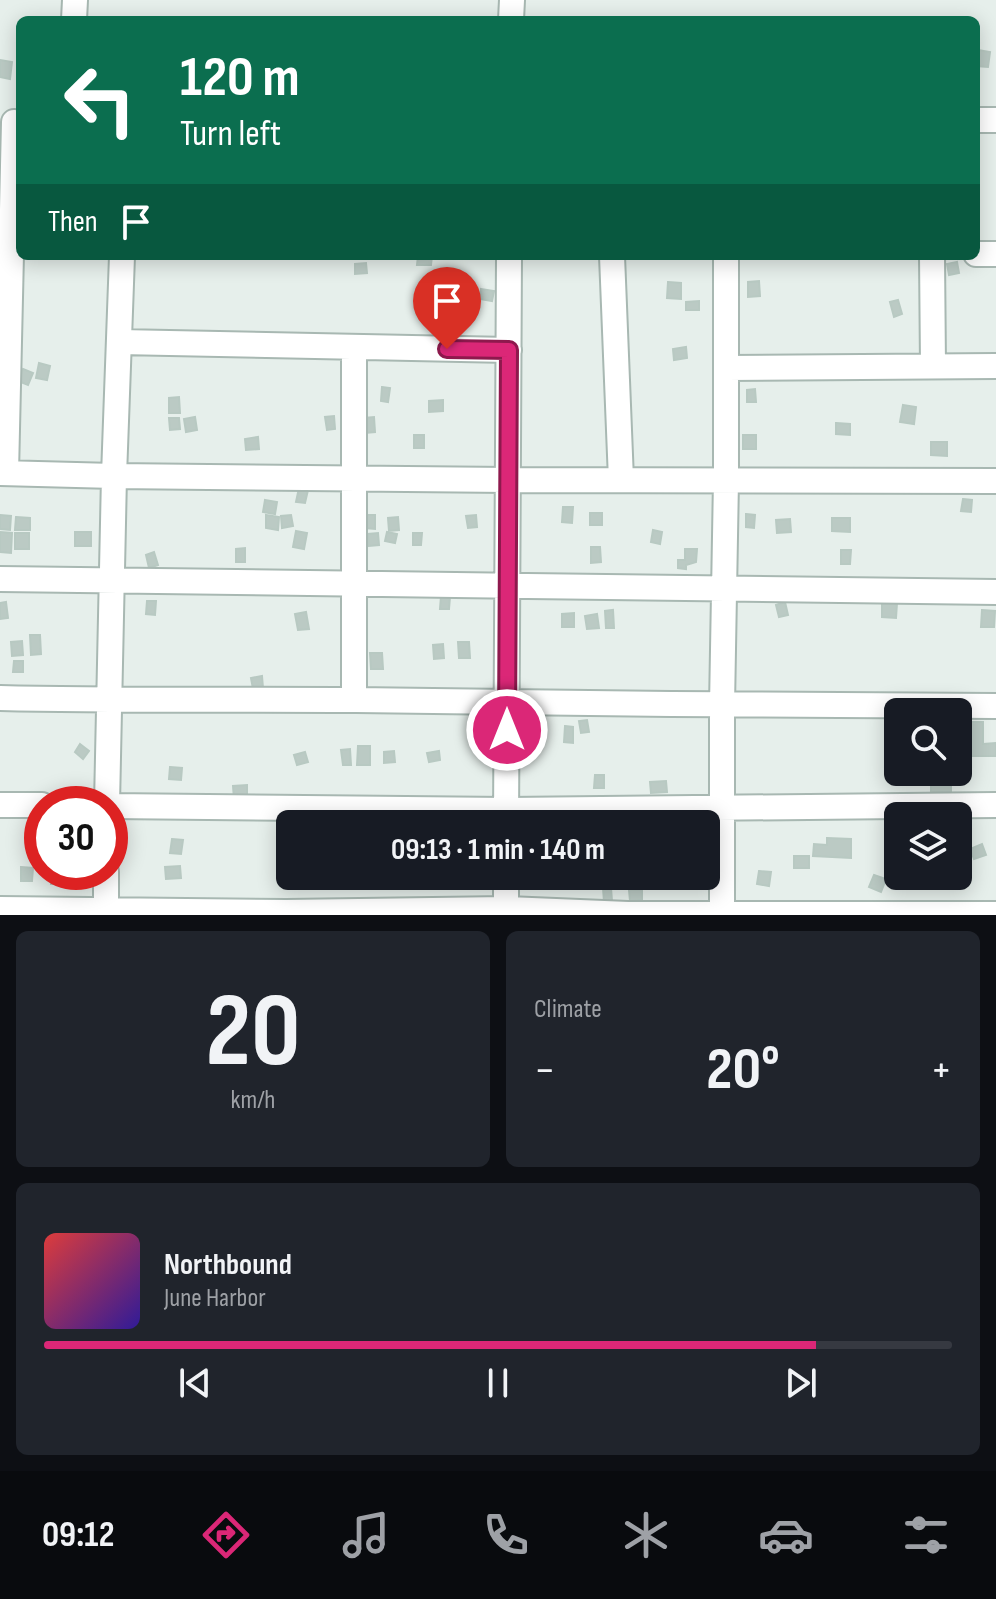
<!DOCTYPE html>
<html lang="en">
<head>
<meta charset="utf-8">
<style>
  body { margin:0; font-family:"Sofia Sans Condensed",sans-serif; background:#20242c; color:#f1f3f6; height:100vh; display:flex; flex-direction:column; font-size:30px; white-space:nowrap }
  * { box-sizing:border-box; margin:0 }
  p { font-size:26px; color:#9ea1a6 }
  .icon { flex:none; width:44px; height:44px; fill:none; stroke:currentColor; stroke-width:2; stroke-linecap:round; stroke-linejoin:round }
  .map { position:relative; height:915px; overflow:hidden }
  .drawer { display:flex; flex-direction:column; gap:16px; padding:16px; background:#0d0f14; flex:1 }
  .drawer>* { flex:none }
  .banner { position:absolute; left:16px; top:16px; width:964px; height:244px; border-radius:12px; box-shadow:0 4px 20px #0003; background:#0b6e4f; color:#fff; overflow:hidden }
  .tools { position:absolute; left:884px; top:698px; display:grid; gap:16px }
  .tools a { display:grid; place-items:center; width:88px; height:88px; border-radius:12px; background:#171b24; box-shadow:0 4px 20px #0003; font-size:40px }
  .speed { position:absolute; left:24px; top:786px; display:flex; gap:16px; font-size:40px; font-weight:700; text-align:center }
  .speed>* { display:grid; place-content:center; width:104px; height:104px; border-radius:50%; background:#171b24; box-shadow:0 4px 20px #0003; line-height:1 }
  .speed .limit { border:12px solid #d22; background:#fff; color:#111 }
  .pin { position:absolute; display:grid; place-items:center; width:68px; height:68px; color:#fff; margin:-82px -34px; border-radius:50% 50% 50% 0; rotate:-45deg; box-shadow:0 0 8px #0007 }
  .pin .icon { rotate:45deg }
  .me { position:absolute; width:88px; margin:-44px; rotate:0deg; stroke-linejoin:round; filter:drop-shadow(0 0 6px #0008) }
  .turn { display:flex; align-items:center; gap:28px; height:168px; padding:0 32px; font-size:36px }
  .turn .icon { width:104px; height:104px; stroke-width:2.5 }
  .turn b { display:block; font-size:56px; line-height:68px }
  .then { display:flex; align-items:center; height:76px; padding:0 32px; background:#0003; gap:16px; font-size:30px }
  .big { font-size:60px; font-weight:700; line-height:1.1 }
  .drawer .card { flex:1; display:flex; flex-direction:column; justify-content:center; gap:12px; min-width:0; padding:0 28px; border-radius:12px; background:#20242c }
  .drawer .dial { align-items:center; gap:0 }
  .dial b { font-size:104px; line-height:1 }
  .song { display:flex; align-items:center; gap:24px }
  .cover { width:96px; height:96px; border-radius:12px; background:linear-gradient(135deg,hsl(0 70% 55%),hsl(250 70% 35%)) }
  .played { height:8px; border-radius:4px; background:linear-gradient(90deg,#db2777 85%,#363941 85%) }
  .keys { display:flex; justify-content:space-around; direction:ltr }
  .heat { display:flex; justify-content:space-between; align-items:center; font-size:44px; direction:ltr }
  .drawer .tiles { flex:1; display:grid; gap:16px; grid-template-columns:1fr 1fr }
  .card:last-child { grid-column:span 2 }
  .trip { position:absolute; left:276px; top:810px; width:444px; height:80px; border-radius:12px; background:#171b24; box-shadow:0 4px 20px #0003; font-weight:700; line-height:80px; text-align:center }
  .menu { display:flex; height:128px; justify-content:space-around; align-items:center; background:#090b0e; color:#9ea1a6 }
  .menu .icon { width:56px; height:56px }
  .menu .active { color:#db2777 }
  .menu b { font-size:36px; color:#f1f3f6 }
  .map>svg:first-child { display:block }
  .building { fill:#bbcac4; stroke:#b8c9c2; stroke-width:2 }
  .lines { fill:none; stroke-linecap:round; stroke-linejoin:round }
  .street-casing { stroke:#a8b8b2; stroke-width:28 }
  .street { stroke:#fff; stroke-width:24 }
  .route-casing { stroke:#8e194d; stroke-width:20 }
  .route { stroke:#db2777; stroke-width:14 }
</style>
</head>
<body>
<div class="map">
<svg width="996" height="915" viewBox="0 0 996 915">
  <rect width="100%" height="100%" fill="#e6efeb"/>
  <path class="building" d="M978 50 990 52 988 67 976 66Z
    M0 60 12 62 10 79 0 77Z
    M418 256H432L431 265H417Z
    M957 262 959 273 949 275 947 264Z
    M366 263 367 273 355 274V264Z
    M759 281 760 296 748 297V282Z
    M668 282 681 283V299L667 298Z
    M481 289 494 291 492 301 480 299Z
    M898 300 902 314 894 317 890 302Z
    M699 301V310H686V302Z
    M686 347 687 358 674 360 673 349Z
    M39 363 50 366 47 380 36 378Z
    M23 369 33 373 28 385 18 381Z
    M382 387 390 388 388 402 381 401Z
    M755 389 756 402H747V390Z
    M179 397 180 413H169V398Z
    M443 400V411L429 412V401Z
    M903 405 916 407 914 424 900 422Z
    M334 416 335 429 327 430 325 417Z
    M195 417 197 430 186 432 184 419Z
    M374 417 375 432 365 433 364 418Z
    M169 418H179L180 429 170 430Z
    M836 423 850 424V435L836 434Z
    M414 435H424V448H414Z
    M743 435H756V449H743Z
    M258 437 259 449 246 450 245 439Z
    M931 442H947V456L931 455Z
    M299 488 308 490 305 503 296 502Z
    M963 499 972 500 971 512 961 511Z
    M265 500 277 502 275 514 263 512Z
    M563 507H573L572 523 562 522Z
    M590 513H602V525H590Z
    M746 514 755 515 754 528 746 527Z
    M0 515 11 516 10 530 0 529Z
    M266 515 279 517 278 530 266 528Z
    M291 515 293 526 282 528 281 516Z
    M366 515H375V529L365 528Z
    M476 515 477 527 468 528 466 516Z
    M16 517 30 518V530H15Z
    M398 517 399 530 389 531 388 518Z
    M832 518H850V532L832 531Z
    M790 519 791 532 777 533 776 520Z
    M653 530 662 532 660 544 651 542Z
    M296 531 307 533 304 549 293 547Z
    M0 532 12 533 11 553 0 552Z
    M75 532H91V546H75Z
    M387 532 397 534 395 543 385 541Z
    M15 533H29V549H15Z
    M378 533 379 545 369 546 368 534Z
    M413 533H422L421 545H413Z
    M591 547H600L601 562 591 563Z
    M245 548V562H236V549Z
    M685 549H697L696 562 686 565V569L678 568V560H685Z
    M841 550H851L850 564H841Z
    M154 552 158 565 149 568 146 555Z
    M441 596 450 597 449 609H440Z
    M147 601H156L155 615 146 614Z
    M6 602 8 618 0 619V603Z
    M785 602 788 615 779 617 776 605Z
    M882 602 897 603 896 618 882 617Z
    M613 610 614 628H606L605 611Z
    M982 610 995 611 994 627H981Z
    M306 612 309 629 298 630 295 614Z
    M574 613V627H562V614Z
    M597 614 599 628 587 629 585 616Z
    M30 635H40L41 654 31 655Z
    M22 641 23 655 12 656 11 642Z
    M458 642H469L470 658H459Z
    M443 644 444 658 434 659 433 645Z
    M370 653H382L383 669H371Z
    M14 661H23V672H13Z
    M262 676 263 688 253 689 251 678Z
    M587 720 589 732 581 733 579 721Z
    M531 721 532 737 520 738 519 722Z
    M968 722H983V744L996 743V756H969Z
    M565 726 573 727V743L564 742Z
    M80 744 89 751 83 759 75 752Z
    M358 746H370V765H357Z
    M350 749 351 765H343L341 750Z
    M394 751 395 762 384 763V752Z
    M439 751 440 760 429 762 427 753Z
    M305 752 308 762 297 765 294 755Z
    M170 767 182 768 181 780 169 779Z
    M595 775H604V788H594Z
    M931 776H940L941 780H951V792H931Z
    M666 781 667 792 651 793 650 782Z
    M247 785V798L234 799 233 786Z
    M827 838 851 839V858L813 856 814 844 827 845Z
    M172 839 183 840 181 854 170 853Z
    M982 844 986 855 974 859 970 849Z
    M794 856H809V868H794Z
    M180 866 181 878 166 879 165 867Z
    M21 867 33 868 32 881H21Z
    M759 871 771 872 769 886 757 884Z
    M51 872H63V884H51Z
    M874 875 886 879 881 892 869 887Z
    M399 876H412V885L399 884Z
    M428 876H440L441 885 428 886Z
    M603 888H611L612 901 604 902Z
    M629 890H642V900L630 901Z"/>
  <g class="lines">
    <g class="street-casing">
      <path id="street" d="M74 20 75 0
        M511 20 512 0
        M976 120H996
        M976 254H996
        M612 256 621 480
        M932 256 933 366
        M120 342 509 350
        M727 368 996 366
        M0 473 114 476 508 480 996 481
        M6 473 14 122
        M0 579 996 592
        M0 698C119 701 237 699 356 700 569 703 783 706 996 706
        M354 700V347
        M107 804 114 476 122 256
        M0 805H42
        M110 806 506 810 996 805
        M506 824 509 256
        M0 909 286 912 506 909 628 914H996
        M106 910V872
        M722 914V706L726 480V256
        M506 915V876"/>
    </g>
    <use href="#street" class="street"/>
  </g>
  <g class="lines">
    <g class="route-casing">
      <path id="route" d="M447 349 509 350 507 730"/>
    </g>
    <use href="#route" class="route"/>
  </g>
</svg>
<div class="tools">
<a><svg class="icon" aria-label="search" viewBox="0 0 24 24"><circle cx="10" cy="10" r="6"/><path d="M15 15l6 6"/></svg></a>
<a><svg class="icon" aria-label="layers" viewBox="0 0 24 24"><path d="M12 4l9 5-9 5-9-5zM3 14l9 5 9-5"/></svg></a>
</div>
<div class="speed"><div class="limit">30</div></div>
<div class="pin" style="left:447px;top:349px;background:#d93025"><svg class="icon" aria-label="arrive" viewBox="0 0 24 24"><path d="M6 21V4h12l-3 4 3 4H6"/></svg></div>
<svg class="me" style="left:507px;top:730px" viewBox="-20 -20 40 40"><circle r="17" fill="#db2777" stroke="#fff" stroke-width="3"/><path d="M0-11L8 9 0 5-8 9z" fill="#fff"/></svg>
<div class="trip">09:13 · 1 min · 140 m</div>
<div class="banner">
<div class="turn"><svg class="icon" aria-label="left" viewBox="0 0 24 24"><path d="M17 20v-9H6M10 6l-5 5 5 5"/></svg><div><b>120 m</b>Turn left</div></div>
<div class="then">Then<svg class="icon" aria-label="arrive" viewBox="0 0 24 24"><path d="M6 21V4h12l-3 4 3 4H6"/></svg></div>
</div>
</div>
<section class="drawer">
<div class="tiles">
<div class="card dial"><b>20</b><p>km/h</p></div>
<div class="card"><p>Climate</p>
<div class="heat"><a>−</a><b class="big">20°</b><a>+</a></div>
</div>
<div class="card">
<div class="song"><i class="cover"></i><div><b>Northbound</b><p>June Harbor</p></div></div>
<div class="played"></div>
<div class="keys"><svg class="icon" aria-label="previous" viewBox="0 0 24 24"><path d="M18 5L8 12l10 7zM5 5v14"/></svg><svg class="icon" aria-label="pause" viewBox="0 0 24 24"><path d="M8 5v14M16 5v14"/></svg><svg class="icon" aria-label="next" viewBox="0 0 24 24"><path d="M6 5l10 7-10 7zM19 5v14"/></svg></div>
</div>
</div>
</section>
<nav class="menu">
<b>09:12</b>
<svg class="icon active" aria-label="directions" viewBox="0 0 24 24"><path d="M12 3l9 9-9 9-9-9zM9 14v-3h6M13 9l2 2-2 2"/></svg>
<svg class="icon" aria-label="music" viewBox="0 0 24 24"><path d="M9 18V5l10-2v13"/><circle cx="6" cy="18" r="3"/><circle cx="16" cy="16" r="3"/></svg>
<svg class="icon" aria-label="phone" viewBox="0 0 24 24"><path d="M5 4h4l2 5-3 2q2 4 5 5l2-3 5 2v4C11 20 4 13 5 4z"/></svg>
<svg class="icon" aria-label="climate" viewBox="0 0 24 24"><path d="M12 3v18M4 7l16 10M4 17L20 7"/></svg>
<svg class="icon" aria-label="car" viewBox="0 0 24 24"><path d="M5 17H2v-5l4-1 3-4h7l3 4 3 1v5h-3M9 17h6M6 11h13"/><circle cx="7" cy="17" r="2"/><circle cx="17" cy="17" r="2"/></svg>
<svg class="icon" aria-label="filters" viewBox="0 0 24 24"><path d="M4 7h16M4 17h16"/><circle cx="9" cy="7" r="2"/><circle cx="15" cy="17" r="2"/></svg>
</nav>
</body>
</html>
